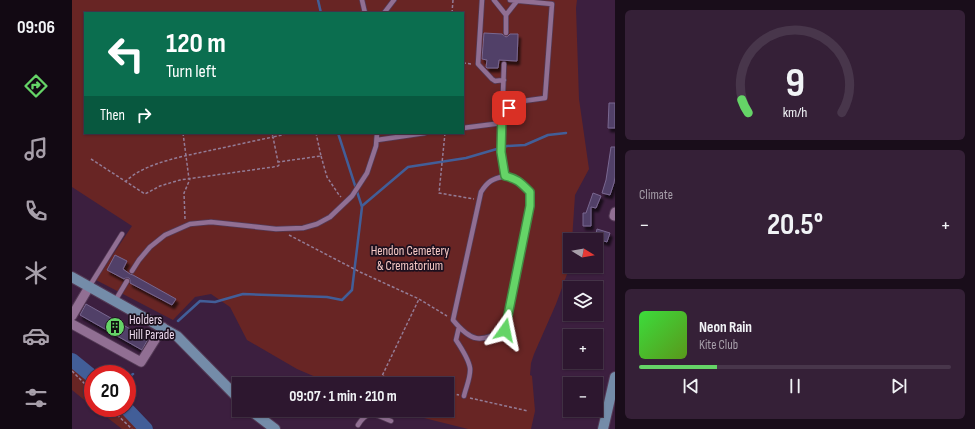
<!DOCTYPE html>
<html lang="en">
<head>
<meta charset="utf-8">
<style>
  body { margin:0; font-family:"Sofia Sans Condensed",sans-serif; background:#352037; color:#f1f3f6; height:100vh; display:flex; flex-direction:column; font-size:15px; white-space:nowrap }
  * { box-sizing:border-box; margin:0 }
  p { font-size:13px; color:#a79faa }
  .icon { flex:none; width:22px; height:22px; fill:none; stroke:currentColor; stroke-width:2; stroke-linecap:round; stroke-linejoin:round }
  .map { position:relative; flex:1; overflow:hidden }
  .drawer { display:flex; flex-direction:column; gap:10px; padding:10px; background:#190d1a; width:360px }
  .drawer>* { flex:none }
  .hud { position:absolute; left:12px; top:12px; width:380px; height:122px; border-radius:0px; box-shadow:0 1px 3px #0004,0 0 0 1px #48364b; background:#0b6e4f; color:#fff; overflow:hidden }
  .needle { width:26px; rotate:101deg }
  .tools { position:absolute; left:491px; top:233px; display:grid; gap:8px }
  .tools a { display:grid; place-items:center; width:40px; height:40px; border-radius:0px; background:#2d172f; box-shadow:0 1px 3px #0004,0 0 0 1px #48364b; font-size:20px }
  .speed { position:absolute; left:12px; top:365px; display:flex; gap:8px; font-size:20px; font-weight:700; text-align:center }
  .speed>* { display:grid; place-content:center; width:52px; height:52px; border-radius:50%; background:#2d172f; box-shadow:0 1px 3px #0004,0 0 0 1px #48364b; line-height:1 }
  .speed .limit { border:6px solid #d22; background:#fff; color:#111 }
  .pin { position:absolute; display:grid; place-items:center; width:34px; height:34px; color:#fff; margin:-17px; border-radius:8px; box-shadow:0 2px 6px #0006 }
  .me { position:absolute; width:44px; margin:-22px; rotate:12deg; stroke-linejoin:round; filter:drop-shadow(0 0 3px #0008) }
  .turn { display:flex; align-items:center; gap:14px; height:84px; padding:0 16px; font-size:18px }
  .turn .icon { width:52px; height:52px; stroke-width:2.5 }
  .turn b { display:block; font-size:28px; line-height:34px }
  .then { display:flex; align-items:center; height:38px; padding:0 16px; background:#0003; gap:8px; font-size:15px }
  .big { font-size:30px; font-weight:700; line-height:1.1 }
  .drawer .widget { flex:1; display:flex; flex-direction:column; justify-content:center; gap:6px; min-width:0; padding:0 14px; border-radius:6px; background:#352037 }
  .drawer .dial { align-items:center; gap:0 }
  .dial svg { height:104px; overflow:visible; fill:none; stroke:#48364b; stroke-width:7; stroke-linecap:round; text-anchor:middle }
  .dial text { fill:#f1f3f6; stroke:none }
  .song { display:flex; align-items:center; gap:12px }
  .cover { width:48px; height:48px; border-radius:6px; background:linear-gradient(135deg,hsl(120 70% 55%),hsl(90 70% 35%)) }
  .played { height:4px; border-radius:2px; background:linear-gradient(90deg,#65d467 25%,#48364b 25%) }
  .keys { display:flex; justify-content:space-around; direction:ltr }
  .heat { display:flex; justify-content:space-between; align-items:center; font-size:22px; direction:ltr }
  .trip { position:absolute; left:160px; top:377px; width:222px; height:40px; border-radius:0px; background:#2d172f; box-shadow:0 1px 3px #0004,0 0 0 1px #48364b; font-weight:700; line-height:40px; text-align:center }
  main { display:flex; flex:1; min-height:0 }
  .tabs { display:flex; flex-direction:column; width:72px; justify-content:space-around; align-items:center; background:#120913; color:#a79faa }
  .tabs .icon { width:28px; height:28px }
  .tabs .current { color:#65d467 }
  .tabs b { font-size:18px; color:#f1f3f6 }
  .map>svg:first-child { display:block }
  .green { fill:#682524; fill-rule:evenodd }
  .lines { fill:none; stroke-linecap:round; stroke-linejoin:round }
  .stream { stroke:#425e98; stroke-width:2.5 }
  .river { stroke:#425e98; stroke-width:14 }
  .building { fill:#514067; stroke:#796790; filter:url(#shadow) }
  .lane-casing { stroke:#533a55; stroke-width:6 }
  .street-casing { stroke:#533a55; stroke-width:11 }
  .secondary-casing { stroke:#533a55; stroke-width:12 }
  .path { stroke:#947c96; stroke-width:1.5; stroke-dasharray:3 2; stroke-linecap:butt }
  .lane { stroke:#916f93; stroke-width:4.5 }
  .street { stroke:#916f93; stroke-width:9 }
  .secondary { stroke:#748ca9; stroke-width:10 }
  .route-casing { stroke:#428a43; stroke-width:10 }
  .route { stroke:#65d467; stroke-width:7 }
  .labels { text-anchor:middle; dominant-baseline:central; stroke-width:3.5; stroke-linejoin:round; paint-order:stroke }
  .park-label { font-size:13px; fill:#f6c9c5; stroke:#1c0f1d }
  .poi-label { font-size:13px; fill:#eedbef; stroke:#1c0f1d; text-anchor:start }
</style>
</head>
<body>
<main>
<nav class="tabs">
<b>09:06</b>
<svg class="icon current" aria-label="directions" viewBox="0 0 24 24"><path d="M12 3l9 9-9 9-9-9zM9 14v-3h6M13 9l2 2-2 2"/></svg>
<svg class="icon" aria-label="music" viewBox="0 0 24 24"><path d="M9 18V5l10-2v13"/><circle cx="6" cy="18" r="3"/><circle cx="16" cy="16" r="3"/></svg>
<svg class="icon" aria-label="phone" viewBox="0 0 24 24"><path d="M5 4h4l2 5-3 2q2 4 5 5l2-3 5 2v4C11 20 4 13 5 4z"/></svg>
<svg class="icon" aria-label="climate" viewBox="0 0 24 24"><path d="M12 3v18M4 7l16 10M4 17L20 7"/></svg>
<svg class="icon" aria-label="car" viewBox="0 0 24 24"><path d="M5 17H2v-5l4-1 3-4h7l3 4 3 1v5h-3M9 17h6M6 11h13"/><circle cx="7" cy="17" r="2"/><circle cx="17" cy="17" r="2"/></svg>
<svg class="icon" aria-label="filters" viewBox="0 0 24 24"><path d="M4 7h16M4 17h16"/><circle cx="9" cy="7" r="2"/><circle cx="15" cy="17" r="2"/></svg>
</nav>
<div class="map">
<svg width="543" height="429" viewBox="0 0 543 429">
  <defs>
    <filter id="shadow"><feDropShadow dx="2.5" dy="4" stdDeviation="1" flood-color="#0009"/></filter>
  </defs>
  <rect width="100%" height="100%" fill="#3c1f3f"/>
  <path class="green" d="M0 0H505L504 8 507 99 517 169 503 195 500 240H498V266L484 304 462 354 459 363 458 375 460 376 463 411 459 429H396L328 412 323 410H375V384H260L225 369 175 340 158 307 139 294 123 297 101 320 24 280 60 226 0 187ZM13 13H391V133H13Z
    M0 354 24 374H21V407L0 390Z
    M55 400 81 429H50L23 408H55Z"/>
  <g class="lines">
    <path class="stream" d="M246 0 249 13
      M290 206 336 167 394 158 435 146 453 145 476 135 494 133
      M106 321 128 301 143 302 171 294 255 297 270 300 280 290 290 207 266 133
      M55 378 61 374"/>
    <path class="river" d="M0 360 21 377
      M54 408 74 429"/>
  </g>
  <path class="building" d="M412 33 430 34 434 37 436 36 438 34H446L445 61 427 60 426 68H415L414 67 415 60 410 59Z
    M537 103H543V128H536Z
    M539 147H543V177L542 183 538 195 530 193 534 180Z
    M521 193 529 196 524 208 519 207V226H511V213H514Z
    M525 229 538 233 535 242 523 238Z
    M43 255 55 261 51 269 58 274 61 275 104 299 100 305 58 283V280L57 278H54L52 279 35 270Z
    M14 304 76 339 70 350 8 315Z"/>
  <g class="lines">
    <g class="lane-casing">
      <path id="lane" d="M290 0 293 13
        M410 0 406 64 420 79 423 81 432 80
        M422 0 434 15V33
        M312 13 322 0
        M434 15 445 1
        M432 64 429 152 433 176
        M431 96 444 102
        M430 114 444 102 473 98 480 4 438 0
        M391 128 430 123
        M305 140 353 133
        M433 176C446 179 449 182 458 192V206L433 330C408 343 399 342 381 320L409 192C416 181 420 179 433 176Z
        M60 271 67 260 78 247 93 235 118 224 139 222 204 229 231 228 245 224 258 217 280 196 295 173 304 146 305 133
        M17 287 50 234
        M43 301 55 281
        M387 327 384 340C388 346 397 361 398 368 399 377 394 387 392 396
        M286 425C296 408 304 415 319 421"/>
    </g>
    <g class="street-casing">
      <path id="street" d="M542 216 543 212
        M0 316 17 287
        M0 324 69 362 91 327"/>
    </g>
    <g class="secondary-casing">
      <path id="secondary" d="M0 277 105 336 167 399
        M178 410 203 429
        M531 429 543 377"/>
    </g>
    <path class="path" d="M380 13 381 0
      M391 63 400 64
      M111 133 117 179
      M200 133 201 137 218 133
      M373 133 367 193 402 199
      M249 156 255 177 267 195 269 197
      M19 159 73 194 88 186 108 180 201 167 206 166 207 165 206 162 249 156 244 133
      M53 182C73 162 114 156 140 150 160 146 181 141 201 137L206 162
      M113 219 112 193 118 179
      M217 235 288 272 347 299 375 316
      M0 371 21 392
      M343 384 310 376 347 299
      M375 392 387 395
      M398 398 456 411
      M38 408 60 429"/>
    <use href="#lane" class="lane"/>
    <use href="#street" class="street"/>
    <use href="#secondary" class="secondary"/>
  </g>
  <g class="lines">
    <g class="route-casing">
      <path id="route" d="M433 330 458 206V192C449 183 446 179 433 176L429 152 430 114 437 108"/>
    </g>
    <use href="#route" class="route"/>
  </g>
  <defs>
    <g id="building-disc" transform="scale(1)"><circle r="9.5" fill="#65d467" stroke="#1c0f1d"/><path d="M-4-6H4V6H1V3H-1V6H-4ZM-2.5-4.3h1.7v1.8h-1.7ZM.8-4.3h1.7v1.8H.8ZM-2.5-1h1.7V.8h-1.7ZM.8-1h1.7V.8H.8Z" fill="#111"/></g>
  </defs>
  <g fill-rule="evenodd">
    <use href="#building-disc" x="43" y="327"/>
  </g>
  <g class="labels">
    <g class="park-label">
      <text x="338" y="251">Hendon Cemetery<tspan x="338" dy="15">&amp; Crematorium</tspan></text>
    </g>
    <g class="poi-label">
      <text x="57" y="320">Holders<tspan x="57" dy="15">Hill Parade</tspan></text>
    </g>
  </g>
</svg>
<div class="tools">
<a><svg class="needle" viewBox="-14 -14 28 28"><path d="M0-13l5 13h-10z" fill="#e53935"/><path d="M0 13l5-13h-10z" fill="#a79faa"/></svg></a>
<a><svg class="icon" aria-label="layers" viewBox="0 0 24 24"><path d="M12 4l9 5-9 5-9-5zM3 14l9 5 9-5"/></svg></a>
<a>+</a>
<a>−</a>
</div>
<div class="speed"><div class="limit">20</div></div>
<div class="pin" style="left:437px;top:108px;background:#d93025"><svg class="icon" aria-label="arrive" viewBox="0 0 24 24"><path d="M6 21V4h12l-3 4 3 4H6"/></svg></div>
<svg class="me" style="left:433px;top:330px" viewBox="-20 -20 40 40"><path d="M0-17L14 15 0 8-14 15z" fill="#65d467" stroke="#fff" stroke-width="4"/></svg>
<div class="trip">09:07 · 1 min · 210 m</div>
<div class="hud">
<div class="turn"><svg class="icon" aria-label="left" viewBox="0 0 24 24"><path d="M17 20v-9H6M10 6l-5 5 5 5"/></svg><div><b>120 m</b>Turn left</div></div>
<div class="then">Then<svg class="icon" aria-label="right" viewBox="0 0 24 24"><path d="M7 20v-9h11M14 6l5 5-5 5"/></svg></div>
</div>
</div>
<section class="drawer">
<div class="widget dial"><svg viewBox="0 0 100 80">
<path d="M14 69A42 42 0 1 1 86 69"/>
<path d="M14 69A42 42 0 0 1 9 59" stroke="#65d467"/>
<text x="50" y="56" font-size="32" font-weight="700">9</text>
<text x="50" y="72" font-size="11">km/h</text>
</svg></div>
<div class="widget"><p>Climate</p>
<div class="heat"><a>−</a><b class="big">20.5°</b><a>+</a></div>
</div>
<div class="widget">
<div class="song"><i class="cover"></i><div><b>Neon Rain</b><p>Kite Club</p></div></div>
<div class="played"></div>
<div class="keys"><svg class="icon" aria-label="previous" viewBox="0 0 24 24"><path d="M18 5L8 12l10 7zM5 5v14"/></svg><svg class="icon" aria-label="pause" viewBox="0 0 24 24"><path d="M8 5v14M16 5v14"/></svg><svg class="icon" aria-label="next" viewBox="0 0 24 24"><path d="M6 5l10 7-10 7zM19 5v14"/></svg></div>
</div>
</section>
</main>
</body>
</html>
